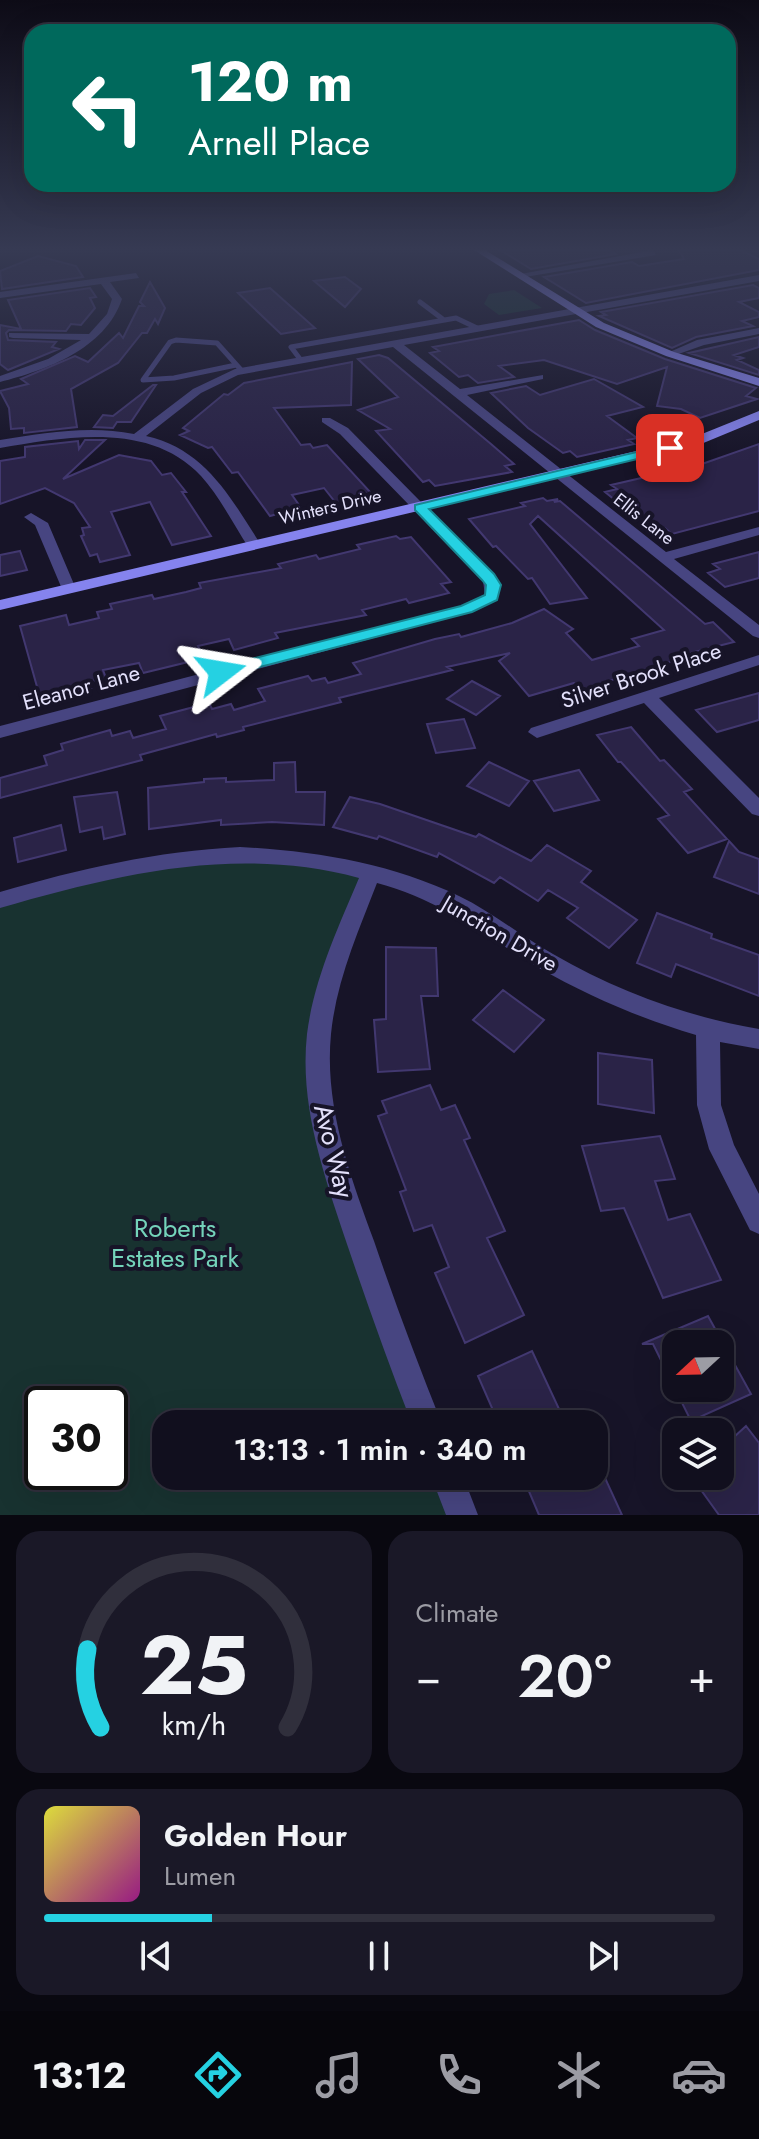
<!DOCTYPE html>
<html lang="en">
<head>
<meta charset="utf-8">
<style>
  body { margin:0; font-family:Jost,sans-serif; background:#1a1827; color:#f1f3f6; height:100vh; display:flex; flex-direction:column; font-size:30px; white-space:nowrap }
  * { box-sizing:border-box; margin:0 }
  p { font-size:26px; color:#9c9ca4 }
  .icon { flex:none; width:44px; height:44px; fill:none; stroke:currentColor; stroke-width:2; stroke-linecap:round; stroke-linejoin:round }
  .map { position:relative; height:1515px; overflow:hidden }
  .sheet { display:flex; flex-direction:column; gap:16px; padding:16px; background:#090810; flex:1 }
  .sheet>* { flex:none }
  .hud { position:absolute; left:24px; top:24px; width:712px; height:168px; border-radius:24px; box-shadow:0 8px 32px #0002,0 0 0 2px #302f3c; background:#00695c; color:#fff; overflow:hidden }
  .needle { width:52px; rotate:248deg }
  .buttons { position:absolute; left:662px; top:1330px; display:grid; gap:16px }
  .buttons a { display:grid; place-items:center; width:72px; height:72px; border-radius:16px; background:#110f1e; box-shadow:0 8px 32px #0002,0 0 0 2px #302f3c; font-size:40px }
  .speed { position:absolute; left:24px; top:1386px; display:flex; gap:16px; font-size:40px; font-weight:700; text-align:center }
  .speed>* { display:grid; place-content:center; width:104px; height:104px; border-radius:50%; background:#110f1e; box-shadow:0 8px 32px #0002,0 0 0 2px #302f3c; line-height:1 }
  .speed .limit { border:4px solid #111; border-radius:12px; background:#fff; color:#111 }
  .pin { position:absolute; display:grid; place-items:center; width:68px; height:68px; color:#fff; margin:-34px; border-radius:16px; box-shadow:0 4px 12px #0006 }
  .me { position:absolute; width:88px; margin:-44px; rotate:76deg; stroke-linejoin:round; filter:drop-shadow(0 0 6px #0008) }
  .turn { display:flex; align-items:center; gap:28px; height:168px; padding:0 32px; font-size:36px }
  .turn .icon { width:104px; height:104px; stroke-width:2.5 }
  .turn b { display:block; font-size:56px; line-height:68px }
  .big { font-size:60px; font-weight:600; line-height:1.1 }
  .sheet .card { flex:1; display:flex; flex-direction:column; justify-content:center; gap:12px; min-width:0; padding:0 28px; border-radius:24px; background:#1a1827 }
  .sheet .dial { align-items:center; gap:0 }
  .dial svg { height:208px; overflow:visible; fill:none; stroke:#302f3c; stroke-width:7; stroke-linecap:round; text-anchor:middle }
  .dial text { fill:#f1f3f6; stroke:none }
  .song { display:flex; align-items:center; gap:24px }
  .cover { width:96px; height:96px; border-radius:12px; background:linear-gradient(135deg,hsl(60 70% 55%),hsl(310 70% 35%)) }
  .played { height:8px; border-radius:4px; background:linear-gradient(90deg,#25d1e2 25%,#302f3c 25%) }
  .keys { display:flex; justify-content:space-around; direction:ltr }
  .heat { display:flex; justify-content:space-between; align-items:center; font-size:44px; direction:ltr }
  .sheet .tiles { flex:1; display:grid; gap:16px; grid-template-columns:1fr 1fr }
  .card:last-child { grid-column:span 2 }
  .trip { position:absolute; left:152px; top:1410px; width:456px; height:80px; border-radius:24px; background:#110f1e; box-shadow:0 8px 32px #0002,0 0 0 2px #302f3c; font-weight:600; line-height:80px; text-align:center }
  .tab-bar { display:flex; height:128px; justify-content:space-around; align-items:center; background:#07060c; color:#9c9ca4 }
  .tab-bar .icon { width:56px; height:56px }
  .tab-bar .current { color:#25d1e2 }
  .tab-bar b { font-size:36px; color:#f1f3f6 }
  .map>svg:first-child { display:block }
  .green { fill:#183230; fill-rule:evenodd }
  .building { fill:#2a2347; stroke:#423870; stroke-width:2; fill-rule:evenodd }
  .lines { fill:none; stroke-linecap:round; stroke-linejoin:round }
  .lane { stroke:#474581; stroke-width:5 }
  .street { fill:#474581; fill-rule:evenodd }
  .secondary { fill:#8583ee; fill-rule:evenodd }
  .route { fill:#25d1e2; stroke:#188893; stroke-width:2 }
  .labels { text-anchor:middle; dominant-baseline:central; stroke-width:8; stroke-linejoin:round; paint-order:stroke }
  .far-street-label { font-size:18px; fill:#e3e0fb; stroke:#171428 }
  .street-label { font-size:22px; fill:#e3e0fb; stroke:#171428 }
  .near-street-label { font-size:26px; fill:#e3e0fb; stroke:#171428 }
  .near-park-label { font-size:26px; fill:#74d3ba; stroke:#171428 }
</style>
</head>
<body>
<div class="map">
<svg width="759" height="1515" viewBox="0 0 759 1515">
  <rect width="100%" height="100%" fill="#171428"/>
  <path class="green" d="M514 290 542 308 499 315 484 304 489 294Z
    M198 854 371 873 330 975 319 1087 427 1424H166V1476H447L462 1515H0V900ZM42 1404H110V1472H42Z"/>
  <path class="building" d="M500 250H609L616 254 531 269Z
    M679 250H740L759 259V270L586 303 544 277 632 262 639 266 684 259Z
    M38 256 76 266 83 277 2 289 0 271Z
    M345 277 361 289 345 307 314 281Z
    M150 282 165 308 158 324 155 319 147 333H142L118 363 71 389 77 427 24 433V428L11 429 9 408 0 391 28 384 21 379 75 356 88 362 119 333 123 338 139 306H144L140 302Z
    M753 285 759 288V298L739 302 759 312V317L742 321 753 326 696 337 672 348 599 316 606 315 601 312Z
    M90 288 96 297 90 298 95 308 81 325 71 324 66 331 9 330 6 333 8 340 56 342 52 347 59 349 8 370 0 364V325L21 329 8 300Z
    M270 288 315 328 281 334 238 293Z
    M579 320 595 330 665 359 756 388 746 396 757 399 700 418 681 409 657 406 667 367 617 384 544 360 499 366 514 377 478 383 468 375 459 377 430 353 439 351 433 347Z
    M759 337V347L734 355 743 358 737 360 759 370V375L689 353Z
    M379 355 388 358 491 444 514 464 505 466 512 472 435 486 429 480 423 482 376 431 390 429 358 410 398 397 358 359Z
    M352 362 351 405 274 408 301 445 310 444 313 448 327 445 371 493 365 494 371 501 339 507 324 488 292 495 306 515 285 519 281 513 270 516 238 472 232 473 212 447 208 448 180 435 189 431 183 428 224 394 228 395 244 383Z
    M594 379 643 407 607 416 637 438 628 440 634 444 577 457 570 451 563 453 528 428 491 393 526 386 540 395Z
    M153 385H156L131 422H117L113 428 94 427 103 415 113 416Z
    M85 440H105L63 479 119 455 151 461 162 475 171 473 186 492H182L211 536 172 545 150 502 111 512 130 555 100 562 97 554 90 556 81 536 84 535 82 528 90 527 74 503 45 488 0 504V461L25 457V447L78 441 79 449Z
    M759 444V511L672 534 665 528 653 531 605 492 617 489 611 485 702 464Z
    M543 498 547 501 558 499 554 502 560 501 705 624 713 622 734 642 687 654 690 656 580 690 574 683 529 696 499 661 510 653 447 667 452 670 339 698 341 702 243 727 244 730 217 737 216 734 140 755 142 760 0 798V778L47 765 44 756 63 750 61 744 110 730 112 736 130 731 133 738 166 729 160 716 209 703 212 709 231 704 234 710 265 701 258 689 308 676 312 681 325 678 328 683 361 674 353 663 435 639 459 634 461 637 512 623 544 609 573 629 566 633 592 660 639 646 632 639 664 630 538 516 530 524 587 598 550 604 532 578 528 579 496 546 493 547 469 519 525 506 521 503Z
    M396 536 400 539 411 537 451 582 441 584 449 593 409 603 406 599 362 610 366 615 275 633 278 638 234 650 229 639 198 646 201 653 185 657 188 662 143 673 139 663 103 670 106 678 88 682 91 688 41 701 20 626 66 615 69 625 99 618 97 612 112 609 110 604 152 595 154 599 186 592 201 588 199 583 281 568 278 564 316 555 319 559 360 549 357 545Z
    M20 551 27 570 0 576V555Z
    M759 552V578L725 587 708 573 720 569 713 564Z
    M472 681 500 696 476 715 447 699Z
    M759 693V720L717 732 696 710Z
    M464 719 475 748 436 753 427 724Z
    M631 727 660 761 664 760 692 789 684 792 727 839 688 853 658 819 669 815 621 762H618L597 735Z
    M295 762 296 792H325L324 825 272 822 221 825V820L149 829 148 788 204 782V779L226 778V782L274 780V763Z
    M489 762 529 781 509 806 467 786Z
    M579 770 599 800 554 811 534 781Z
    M117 792 125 834 104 839 102 827 80 832 74 797Z
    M350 797 380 804 476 837 479 834 531 861 547 845 591 871 581 882 637 920 609 948 567 918 578 908 548 890 538 901 500 877 494 883 439 853 437 857 379 836 377 839 333 827Z
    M61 825 66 850 18 862 14 838Z
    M729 841 739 852 759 859V894L714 877Z
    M657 913 712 934 711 938 759 955V996L676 964 671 977 637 963Z
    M386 947 436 948 438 996H421L430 1069 378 1072 374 1020 386 1019Z
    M503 990 544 1020 514 1052 473 1020Z
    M598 1053 652 1060 654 1113 598 1104Z
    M430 1085 441 1110 455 1105 470 1138 464 1140 505 1231 487 1238 524 1315 465 1343 435 1273 449 1267 432 1225 414 1231 400 1192 406 1190 378 1116 387 1113 382 1101Z
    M660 1136 675 1179 655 1181 668 1220 690 1214 721 1280 663 1298 624 1208 601 1211 582 1146Z
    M708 1316 751 1394 691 1421 653 1344H642ZM676 1344H720V1388H676Z
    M532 1351 566 1424H499L478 1376Z
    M746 1426 759 1443V1515H719L691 1476H720V1450Z
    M594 1454 622 1515H539L525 1482 538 1476H590L594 1484Z"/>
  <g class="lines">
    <path class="lane" d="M420 302 444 320
      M300 359 291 347 456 318 477 328
      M236 365 174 378 143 380 170 342 176 340 217 343 242 371"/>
    <path class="street" d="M653 250 656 255 519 278 515 275Z
      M136 273 139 278 110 282 122 299C105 349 47 370 0 382V376L48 359 81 340 13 338 9 337V333L89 334 107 314 112 299 101 284 0 298V292Z
      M759 275V281L404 345 460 389 543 375V379L467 395 666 552 759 527V535L674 559 759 625V638L753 636 393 347 238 375 201 393 146 436C205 449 231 498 261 545L259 548H249C233 524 220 497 201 476 150 421 65 437 0 448V440C43 433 90 425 134 434L193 389 235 369Z
      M759 328V334L704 345 670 357 665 354 697 340Z
      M322 418H330L348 428 493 575 500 585 497 600 471 612 0 738V726L461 606 485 595 483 581 340 434 322 422Z
      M657 420H665L702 441 692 444 657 424Z
      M31 513 48 523 76 589 74 592H64L62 589 35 525 24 517Z
      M759 655V665L659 698 759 798V816L752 814 644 703 537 738 528 732 531 728Z
      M240 847C315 851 390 863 459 896 492 912 521 936 553 954 617 991 687 1017 759 1029V1049L720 1042 721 1105 734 1145 759 1194V1234L750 1230 709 1149 697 1105 696 1035C642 1019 588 996 539 968 484 935 441 900 377 883 358 932 336 982 331 1034 324 1106 350 1175 374 1241 395 1303 418 1364 442 1424H412C389 1365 368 1306 348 1247 325 1178 299 1107 307 1034 314 979 338 928 359 878 237 845 118 874 0 908V892C79 869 157 851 240 847Z
      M431 1476H463L478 1515H446Z"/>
    <path class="secondary" d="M474 250H485L604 323 674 352 759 378V386L666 356 596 327Z
      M759 411V420L701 444 0 610V600L692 438Z"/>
  </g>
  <linearGradient id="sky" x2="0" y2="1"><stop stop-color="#0d0b16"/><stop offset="0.54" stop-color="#363a53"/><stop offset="1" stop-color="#363a53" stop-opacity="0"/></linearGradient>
  <rect width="759" height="462" fill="url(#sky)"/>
  <path class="route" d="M670 444 675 445V450L429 509 494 574 501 585 497 600 472 612 221 677 213 672 215 668 461 606 485 595 486 585 482 580 415 510V505Z"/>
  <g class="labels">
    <g class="far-street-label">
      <text transform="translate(330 507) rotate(-13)">Winters Drive</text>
      <text transform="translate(644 519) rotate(38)">Ellis Lane</text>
    </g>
    <g class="street-label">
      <text transform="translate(641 675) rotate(-18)">Silver Brook Place</text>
      <text transform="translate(81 687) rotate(-15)">Eleanor Lane</text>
      <text transform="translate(500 933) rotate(30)">Junction Drive</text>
    </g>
    <g class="near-street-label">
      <text transform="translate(334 1151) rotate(76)">Avo Way</text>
    </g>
    <g class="near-park-label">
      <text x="175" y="1228">Roberts<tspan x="175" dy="30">Estates Park</tspan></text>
    </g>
  </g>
</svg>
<div class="buttons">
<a><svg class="needle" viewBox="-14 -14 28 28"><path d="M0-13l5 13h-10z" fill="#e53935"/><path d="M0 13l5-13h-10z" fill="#9c9ca4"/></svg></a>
<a><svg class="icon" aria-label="layers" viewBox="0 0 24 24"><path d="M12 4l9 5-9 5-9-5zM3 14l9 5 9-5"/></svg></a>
</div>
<div class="speed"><div class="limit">30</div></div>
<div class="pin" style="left:670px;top:448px;background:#d93025"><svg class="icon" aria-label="arrive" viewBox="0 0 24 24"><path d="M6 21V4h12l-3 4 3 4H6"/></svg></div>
<svg class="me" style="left:221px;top:672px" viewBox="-20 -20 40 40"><path d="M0-17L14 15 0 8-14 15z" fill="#25d1e2" stroke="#fff" stroke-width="4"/></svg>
<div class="trip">13:13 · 1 min · 340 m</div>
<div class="hud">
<div class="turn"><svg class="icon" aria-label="left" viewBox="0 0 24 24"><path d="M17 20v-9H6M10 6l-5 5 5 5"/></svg><div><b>120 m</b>Arnell Place</div></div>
</div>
</div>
<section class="sheet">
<div class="tiles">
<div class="card dial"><svg viewBox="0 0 100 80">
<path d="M14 69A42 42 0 1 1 86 69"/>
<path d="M14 69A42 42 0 0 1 9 39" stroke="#25d1e2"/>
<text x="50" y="56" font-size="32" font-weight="700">25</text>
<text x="50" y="72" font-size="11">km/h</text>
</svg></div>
<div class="card"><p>Climate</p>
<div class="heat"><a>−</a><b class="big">20°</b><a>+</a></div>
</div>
<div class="card">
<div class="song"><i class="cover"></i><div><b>Golden Hour</b><p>Lumen</p></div></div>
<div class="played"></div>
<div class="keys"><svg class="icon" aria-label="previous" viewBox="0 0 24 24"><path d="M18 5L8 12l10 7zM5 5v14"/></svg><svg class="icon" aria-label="pause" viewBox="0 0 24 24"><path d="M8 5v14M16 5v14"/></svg><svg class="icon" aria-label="next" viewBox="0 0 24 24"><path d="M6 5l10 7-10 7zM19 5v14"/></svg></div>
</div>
</div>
</section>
<nav class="tab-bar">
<b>13:12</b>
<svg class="icon current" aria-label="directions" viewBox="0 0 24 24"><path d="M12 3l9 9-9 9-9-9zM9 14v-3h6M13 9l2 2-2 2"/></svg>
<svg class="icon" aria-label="music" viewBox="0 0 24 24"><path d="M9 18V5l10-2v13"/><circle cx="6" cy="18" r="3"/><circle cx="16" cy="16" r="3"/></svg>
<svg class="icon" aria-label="phone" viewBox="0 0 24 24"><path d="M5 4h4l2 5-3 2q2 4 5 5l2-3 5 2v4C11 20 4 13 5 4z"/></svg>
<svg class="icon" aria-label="climate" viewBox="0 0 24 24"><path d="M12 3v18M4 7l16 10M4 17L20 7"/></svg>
<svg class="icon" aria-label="car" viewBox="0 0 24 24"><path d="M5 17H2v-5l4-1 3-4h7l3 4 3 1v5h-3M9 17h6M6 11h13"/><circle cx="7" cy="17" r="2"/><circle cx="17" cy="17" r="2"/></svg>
</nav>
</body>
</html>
